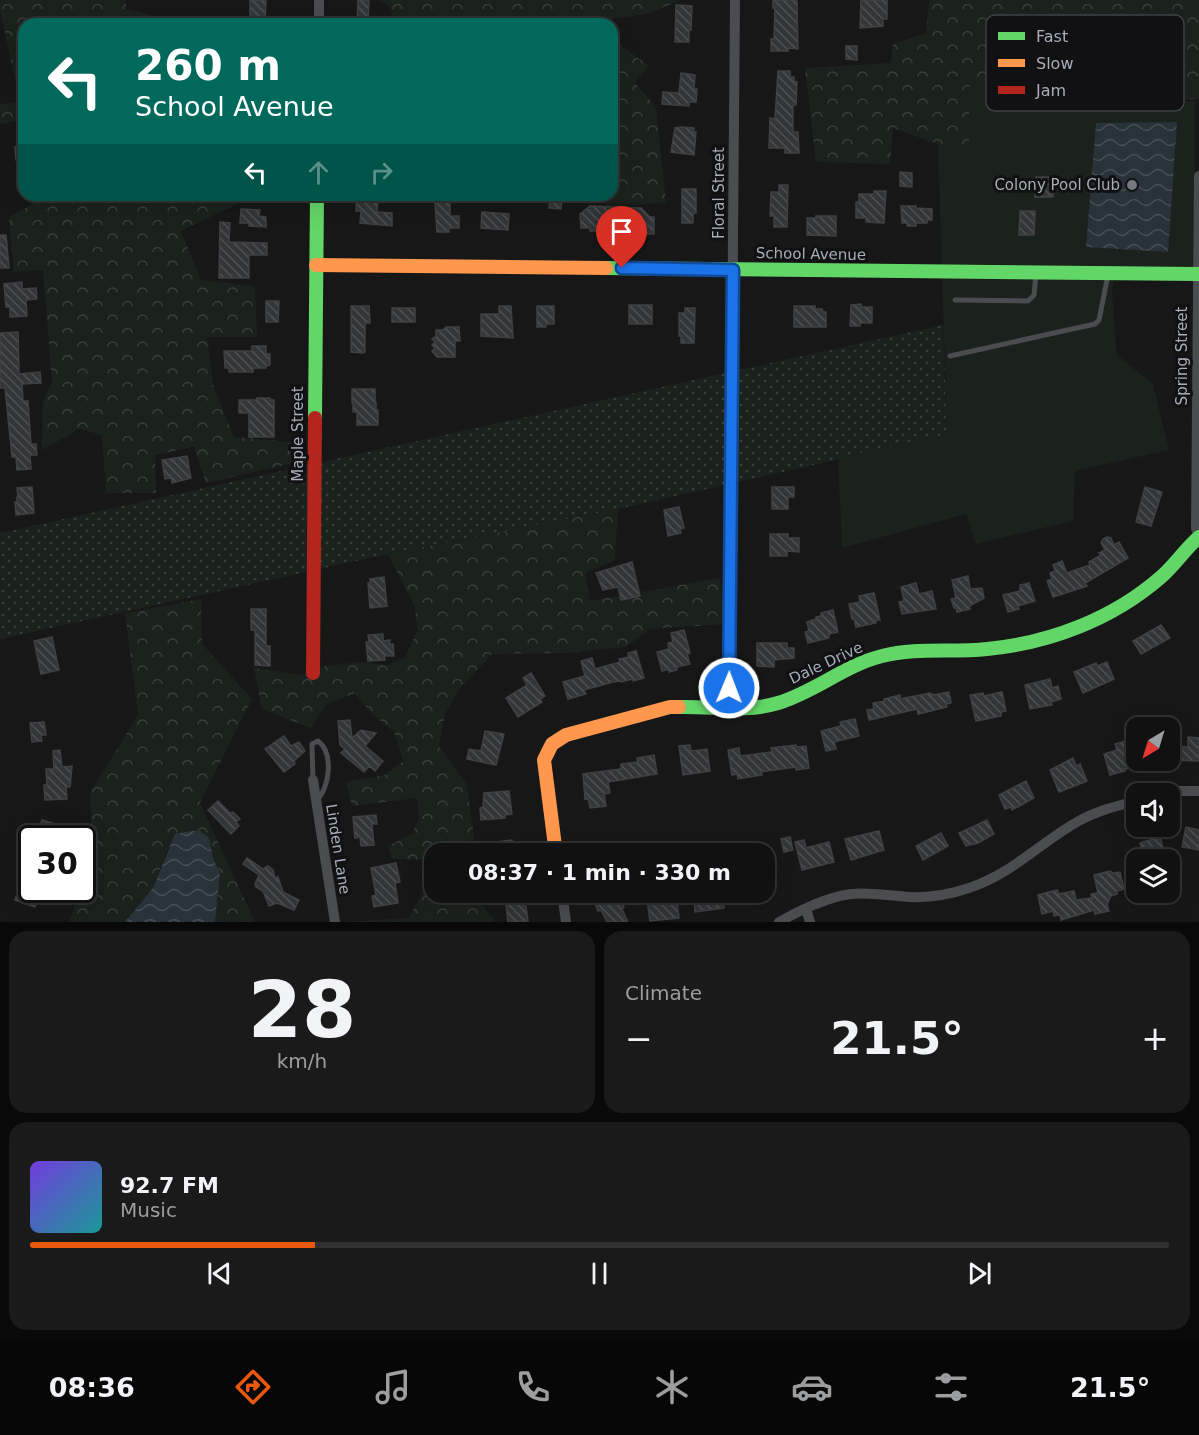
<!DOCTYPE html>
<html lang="en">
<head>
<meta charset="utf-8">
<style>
  body { margin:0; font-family:"DejaVu Sans",sans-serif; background:#1a1a1a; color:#f1f3f6; height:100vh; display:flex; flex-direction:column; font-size:22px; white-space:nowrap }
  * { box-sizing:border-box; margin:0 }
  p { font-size:20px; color:#9c9d9f }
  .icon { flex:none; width:33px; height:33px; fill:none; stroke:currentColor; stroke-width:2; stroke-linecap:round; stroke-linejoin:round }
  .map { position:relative; height:922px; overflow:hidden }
  .details { display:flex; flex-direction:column; gap:9px; padding:9px; background:#090909; flex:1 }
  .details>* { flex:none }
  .top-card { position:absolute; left:18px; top:18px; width:600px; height:183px; border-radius:18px; box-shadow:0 6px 24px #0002,0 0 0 2px #303131; background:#00695c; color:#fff; overflow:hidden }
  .needle { width:39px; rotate:218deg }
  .buttons { position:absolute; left:1126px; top:717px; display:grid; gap:12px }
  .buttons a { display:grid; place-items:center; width:54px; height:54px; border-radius:12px; background:#111; box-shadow:0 6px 24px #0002,0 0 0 2px #303131; font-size:30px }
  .speed { position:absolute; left:18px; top:825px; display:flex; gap:12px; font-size:30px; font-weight:700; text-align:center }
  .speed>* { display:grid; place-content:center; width:78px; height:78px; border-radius:50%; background:#111; box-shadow:0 6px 24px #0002,0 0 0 2px #303131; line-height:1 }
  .speed .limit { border:3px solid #111; border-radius:9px; background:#fff; color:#111 }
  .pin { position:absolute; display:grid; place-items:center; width:51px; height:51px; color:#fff; margin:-62px -26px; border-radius:50% 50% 50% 0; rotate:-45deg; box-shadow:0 0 6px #0007 }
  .pin .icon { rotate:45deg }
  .me { position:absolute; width:66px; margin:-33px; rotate:1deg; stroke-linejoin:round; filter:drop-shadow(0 0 4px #0008) }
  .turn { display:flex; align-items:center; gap:21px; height:126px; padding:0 18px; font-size:27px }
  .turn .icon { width:78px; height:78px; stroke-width:2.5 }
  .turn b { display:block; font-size:42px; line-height:51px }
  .lanes { display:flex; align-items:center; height:57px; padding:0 18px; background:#0003; justify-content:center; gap:30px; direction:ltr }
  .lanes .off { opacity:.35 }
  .big { font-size:45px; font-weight:700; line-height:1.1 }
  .details .card { flex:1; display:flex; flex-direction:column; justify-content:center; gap:9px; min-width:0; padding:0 21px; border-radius:18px; background:#1a1a1a }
  .details .dial { align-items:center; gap:0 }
  .dial b { font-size:78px; line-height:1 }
  .song { display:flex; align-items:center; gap:18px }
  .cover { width:72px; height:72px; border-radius:9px; background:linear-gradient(135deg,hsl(260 70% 55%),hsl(180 70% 35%)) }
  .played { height:6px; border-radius:3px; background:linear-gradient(90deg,#ea580c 25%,#303131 25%) }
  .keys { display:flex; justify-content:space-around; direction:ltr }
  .heat { display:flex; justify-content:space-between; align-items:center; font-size:33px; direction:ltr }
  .details .tiles { flex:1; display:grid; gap:9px; grid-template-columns:1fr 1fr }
  .card:last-child { grid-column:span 2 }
  .trip { position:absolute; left:424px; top:843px; width:351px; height:60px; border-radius:18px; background:#111; box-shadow:0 6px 24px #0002,0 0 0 2px #303131; font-weight:700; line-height:60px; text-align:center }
  .tabs { display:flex; height:96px; justify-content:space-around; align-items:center; background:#070707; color:#9c9d9f }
  .tabs .icon { width:42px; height:42px }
  .tabs .selected { color:#ea580c }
  .tabs b { font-size:27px; color:#f1f3f6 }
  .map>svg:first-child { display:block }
  .grass { fill:url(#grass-dots) }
  .forest { fill:url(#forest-crowns) }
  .park { fill:#1b211c }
  .water { fill:url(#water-waves) }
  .building { fill:url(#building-back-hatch); stroke:#3f4043; stroke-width:1.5 }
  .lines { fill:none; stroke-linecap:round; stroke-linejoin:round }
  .lane { stroke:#4b4c50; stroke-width:5 }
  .street { stroke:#4b4c50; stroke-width:10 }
  .fast { stroke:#63d668; stroke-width:14 }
  .slow { stroke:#ff974d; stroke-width:14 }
  .jam { stroke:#b3261e; stroke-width:14 }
  .route-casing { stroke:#114b97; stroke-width:15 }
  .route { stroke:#1a73e8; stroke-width:10 }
  .poi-dot { fill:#757880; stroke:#111113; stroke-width:2 }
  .labels { text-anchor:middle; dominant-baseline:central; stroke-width:6; stroke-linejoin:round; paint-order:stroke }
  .poi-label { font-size:15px; fill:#a8adb8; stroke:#111113; text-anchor:end }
  .street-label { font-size:15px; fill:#a8adb8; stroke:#111113 }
  .key { fill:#111113; stroke:#3e4045; stroke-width:1.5 }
  .key-label { font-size:16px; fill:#a8adb8 }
</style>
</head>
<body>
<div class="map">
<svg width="1199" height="922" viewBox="0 0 1199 922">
  <defs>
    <pattern id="grass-dots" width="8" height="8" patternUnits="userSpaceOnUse" patternTransform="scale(1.5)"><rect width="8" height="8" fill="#1b211c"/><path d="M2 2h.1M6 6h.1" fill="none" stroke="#393f3b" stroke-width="1.8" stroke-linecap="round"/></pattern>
    <pattern id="forest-crowns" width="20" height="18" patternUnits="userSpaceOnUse" patternTransform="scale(1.5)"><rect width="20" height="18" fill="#1b211c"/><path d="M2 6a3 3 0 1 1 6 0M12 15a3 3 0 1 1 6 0" fill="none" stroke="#393f3b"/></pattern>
    <pattern id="water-waves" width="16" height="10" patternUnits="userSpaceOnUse" patternTransform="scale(1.5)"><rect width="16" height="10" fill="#2a3239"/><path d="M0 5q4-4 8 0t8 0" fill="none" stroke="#464d54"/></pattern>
    <pattern id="building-back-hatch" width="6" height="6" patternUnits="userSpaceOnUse" patternTransform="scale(1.5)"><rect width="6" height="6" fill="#343537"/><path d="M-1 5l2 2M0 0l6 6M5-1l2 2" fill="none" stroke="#4f5052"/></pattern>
  </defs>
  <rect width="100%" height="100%" fill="#171717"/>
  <path class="grass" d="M943 325 947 435 618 509 388 554 0 639V533Z"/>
  <path class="forest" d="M0 0H125L127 9 155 16 158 24H24V120L0 124V104L20 102 0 10Z
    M381 0H682L646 14 604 20 595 24H394L390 7Z
    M929 0H1199V99L991 107 970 83 969 150 938 144 893 128 890 164 816 162 805 68 891 63 893 44 926 33Z
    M612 39 649 66 635 83 656 107 666 202 608 208 601 195H612Z
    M31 195H245V200L181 231 201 280 255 286 257 337H207L213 385 234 437 303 443 302 461 206 483 194 447 155 455 156 493H106L102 435 79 429 42 450 43 401 52 382 43 270 14 272 9 217 33 204Z
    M618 509 615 560 585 573 590 601 720 578 726 624 650 629 626 647 568 653 492 654 460 688 445 714 439 746 467 785 476 853 435 854V892L474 893 495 922H344L409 918 427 884 428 860 392 859 388 846 413 833 419 817 417 798 352 806 346 782 385 775 403 761 394 732 370 712 355 693 326 705 311 728 262 709 254 668 301 675 326 666 361 662 386 665 405 658 417 631 415 607 388 554Z
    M201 599 202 644 252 699 200 803 255 922H215L220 873 213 858 209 838 168 848 153 888 125 922H69L80 890H82L83 883 92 857 90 793 138 715 125 613Z"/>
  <path class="park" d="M970 83 992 85 991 107 1195 101V268L1115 272 1112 292 1117 355 1153 384 1169 450 1075 471 1073 521 976 544 966 514 842 548 838 458 947 434 938 144 969 149Z"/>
  <path class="water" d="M1177 122 1168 252 1086 247 1096 123Z
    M190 831H200L209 838 213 858 220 873 215 922H125L153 888 175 834Z"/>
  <path class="building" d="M250 0H266L265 24H250Z
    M358 0H369L368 24H357Z
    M773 0H797L798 49 788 48V51H771V39H774L775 8H773Z
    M861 0H887V19H883V26L860 28Z
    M676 5 692 6 691 30H689V42H675Z
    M846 46H857V60L846 59Z
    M778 71H790V77H794V81L797 82 796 105H793V132H798L799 153H785V148H769L770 118 775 119Z
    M681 73 695 75 694 89H697L696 102H689V106L662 104 663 92 679 93Z
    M680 127 694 128 693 132H696L694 155 671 152 675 128Z
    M24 146V159L16 160 15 147Z
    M900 172 912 173V187L900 186Z
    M1036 177H1054L1053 197H1035Z
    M779 185H788L787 227H774V216H770L771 192H779Z
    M682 189H696V213H693V223H682Z
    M874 191H886L884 223 866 222V218H856V202H859V194H874Z
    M357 195 378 196 377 212 392 213V226L360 223 361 211H356Z
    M550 195H562L561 209 549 208Z
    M450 202V216H459V228H449V232H437L435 203Z
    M590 206 641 208 650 217H654V234H630V231H590V228H581L580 214Z
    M901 206H916V208L932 209V220H927V223H916V226H907V223H902Z
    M241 209 260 210 259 216 266 217V227L249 226V223H240Z
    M1020 211H1035L1034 235H1019Z
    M482 212 509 214 508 230 481 228Z
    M816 216H836V236L807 235V218H816Z
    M220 222 230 223 229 242 267 243V255H249V278H219Z
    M0 235H6L9 268H0Z
    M22 282V289L36 288 37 299 26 300 27 316 10 317V307H6L4 284Z
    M266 301H279L278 322H266Z
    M861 304V307H872V323H860V326H850L851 305Z
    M629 305H652V324H629Z
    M351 306H369L370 323H365V352L363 353 351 352Z
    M499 306H511L513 338 481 336V314H499Z
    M537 306H554V324H546V327H537Z
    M794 306H815V309H822L823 312H826V327H794Z
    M392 308H415V322H392Z
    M685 308H695L694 343H681V336H679V313H685Z
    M446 327H459L460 341H455V357H437L432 351 435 348 432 345 435 342 432 339 436 336V330H443Z
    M18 332 19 374 40 372 41 383 22 384 23 401H28L31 444H36L37 455H30L31 469 17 470 16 457H12L5 388H0V333Z
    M252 346H266V354H270V365L266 366V368H253V372H229V368H225L224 351H252Z
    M352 389H375V402H376V410H378V425H357V412H353V403H352Z
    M257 398H270V400H274V437H249V413H239V400H257Z
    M187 456 191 478 172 483 171 478 165 479 162 460Z
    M32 487 34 513 16 515 15 502H17V497H18L17 488Z
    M772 487H794V497H788V509H772Z
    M1145 487 1162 492 1151 526 1136 522Z
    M679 507 684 528 680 529 681 533 668 536 664 510Z
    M770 534H788V538H799V552L787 551V556H770Z
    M1107 537 1111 538 1114 545 1119 542 1128 558 1085 583 1087 586 1053 597 1047 581 1052 579 1050 573 1055 571 1053 565 1062 561 1067 573 1090 565 1089 562 1101 555 1099 553 1105 550 1101 543 1103 539Z
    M632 562 640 596 621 600 618 587 603 590 596 573Z
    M968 576 970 589 982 588 984 598 969 606 970 609 957 612 956 608H954L951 599 956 598 952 580Z
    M384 577 387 606 370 608 368 583H370V579Z
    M916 583 919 594 932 591 936 609 902 614 899 602 904 601 901 587Z
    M1029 583 1035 601 1018 606 1019 609 1008 612 1003 595 1020 591V585Z
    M874 593 880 620H876V623L856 627 854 619H852L849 604 860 602 859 596Z
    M251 609H266V646H270V666L255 665V630H251Z
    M833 610 838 632 829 634V638L808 643 805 632 809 631 807 622 816 619V617L821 616V613Z
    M1161 625 1170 638 1141 654 1133 641Z
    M684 630 690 653 687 654 690 664 677 667V670L669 672V669L662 671 657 652 669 649 668 643 673 642 671 633Z
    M383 634V641L390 640 389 644H393L394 656H384L385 660 368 661 366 642H369L368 635Z
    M52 637 59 670 41 674 34 641Z
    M757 643H787V648H794V658L774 660V667L757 666Z
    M636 651 644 678 633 681V679L621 682 620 681 613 682 584 690 586 694 568 699 563 682 585 676 581 661 592 658 595 669 620 662 619 659 629 657 628 653Z
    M1107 662 1114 679 1083 693 1074 672 1096 663 1097 666Z
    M531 673 545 696 540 699 542 702 518 717 506 698 527 685 523 678Z
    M1050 679 1052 688 1058 686 1061 699 1051 702 1052 705 1030 709 1025 685Z
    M949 692 951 703 946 704 947 707 918 714 917 709 869 720 867 710 874 709 873 703 885 701 884 699 900 695V699L930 693 934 695Z
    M1002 692 1006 711 1001 712V716L976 721 970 695 983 693 984 696Z
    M855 719 859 736 834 742 836 749 826 751 821 731 841 726 840 722Z
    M350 720 352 738 361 730 376 733 365 746 383 761 375 771 369 766 364 772 341 753 345 749 340 745 338 721Z
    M44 722 46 735H41L42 741 32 742 30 723Z
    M485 731 504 734 496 765 467 759 469 749 481 751Z
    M284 736 291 746 299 742 305 751 294 761 295 764 284 772 265 749Z
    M1188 737 1199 738V761L1170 760 1171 746 1188 747Z
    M1134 739 1137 751V762L1128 764 1129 768 1125 769V771L1110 775 1104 754 1117 750 1115 744Z
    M690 745 691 751 707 749 710 771 683 775 679 746Z
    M796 745 797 747 806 746 809 768 796 770V767L761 772 762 775 738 779 737 774 732 775 728 750 739 748 740 756 772 752 771 748Z
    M60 750 62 767 72 766 70 787H66L67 799 45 800 44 785H47L46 769H54L53 751Z
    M654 755 657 774 608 782 610 793 604 794 606 806 590 808 588 798 585 799 583 774 621 769V764L638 762 637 758Z
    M1073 758 1076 766 1080 764 1087 781 1059 792 1050 770Z
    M1026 781 1034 798 1012 810 1011 807 1005 809 999 795Z
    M509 791 512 814 505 815V818L481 820 480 808 483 807 484 793Z
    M218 801 230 813 233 812 240 819 236 822 239 826 231 834 208 810Z
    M376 815 377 824H372L374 845 361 846 360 837 355 838 353 817Z
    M42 820 62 826 58 838H36Z
    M987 820 994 834 978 843 966 846 959 833Z
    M1186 827 1199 830V850L1182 847Z
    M879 831 884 850 851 860 845 839Z
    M941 833 948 846 923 860 916 846Z
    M790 837 793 850 784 852 781 839Z
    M1160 837 1165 855 1149 860H1137L1135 852 1142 850 1140 843Z
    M512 840 514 854H489L488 843Z
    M804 840 806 848 829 842 834 862 802 870 795 842Z
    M247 858 263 869 268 866 273 870 275 878 278 877 283 892 299 900 294 910 277 903 269 906 263 891 256 887 255 884 259 875 243 864Z
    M396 863 400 882 395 883 398 903 374 907 372 896 376 895 371 868Z
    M1110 871 1113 873 1120 872 1124 889 1117 891V894L1111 896 1107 905 1109 911 1095 914 1094 910 1061 920 1060 915 1054 916 1053 911 1042 914 1038 895 1057 890 1059 894 1074 891 1076 900 1092 898 1091 894 1098 893 1094 875Z
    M24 873 32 875V890H40L35 907 15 900Z
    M509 892H520L522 906H526L528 921 508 922 505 895 509 894Z
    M600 892H618L624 907 622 909 628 922H607L601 910 598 911 592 896Z
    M646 892H653L656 896 663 895 664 900 677 899 679 918 650 921Z
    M693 892H723L724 908 695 912Z"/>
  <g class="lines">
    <path class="lane" d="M955 300 1028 301 1034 295 1036 274
      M950 356 1095 324 1099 320 1108 275
      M313 780 312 744 318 741C334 753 330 788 316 801"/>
    <path class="street" d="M319 24V0
      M1199 176 1196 528 1199 536
      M729 711 735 0
      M313 780 335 922
      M1168 794 1178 791H1199
      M562 892 566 922
      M806 909 810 922
      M779 922C798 911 830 896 851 894 871 892 890 896 910 897 929 898 951 894 969 888 1010 875 1040 843 1077 822 1096 811 1116 806 1137 801"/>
    <path class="fast" d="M606 268 1198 274
      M315 418 317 195
      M679 707C713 706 745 713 778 703 815 692 845 665 882 656 917 647 952 653 987 649 1050 643 1113 619 1161 577 1175 565 1185 549 1199 537"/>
    <path class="slow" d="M316 265 606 268
      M556 854 544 760 552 744 566 735 670 707H679"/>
    <path class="jam" d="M313 673 315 418"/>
  </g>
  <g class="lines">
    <g class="route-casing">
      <path id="route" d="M622 268 733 270 729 688"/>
    </g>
    <use href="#route" class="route"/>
  </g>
  <circle class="poi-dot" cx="1132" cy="185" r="6"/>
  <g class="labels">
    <g class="poi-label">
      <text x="1120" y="185">Colony Pool Club</text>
    </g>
    <g class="street-label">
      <text transform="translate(719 193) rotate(-90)">Floral Street</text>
      <text transform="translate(811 254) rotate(1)">School Avenue</text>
      <text transform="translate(1182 356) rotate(-90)">Spring Street</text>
      <text transform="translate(298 434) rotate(-90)">Maple Street</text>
      <text transform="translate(826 663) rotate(-25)">Dale Drive</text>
      <text transform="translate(338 849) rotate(81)">Linden Lane</text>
    </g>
  </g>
  <rect x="986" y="15" width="198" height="96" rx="9" class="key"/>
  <rect x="998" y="32" width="27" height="8" fill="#63d668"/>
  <rect x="998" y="59" width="27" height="8" fill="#ff974d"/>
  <rect x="998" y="86" width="27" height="8" fill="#b3261e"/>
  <g class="key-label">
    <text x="1036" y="42">Fast</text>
    <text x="1036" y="69">Slow</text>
    <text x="1036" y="96">Jam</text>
  </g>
</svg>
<div class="buttons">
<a><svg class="needle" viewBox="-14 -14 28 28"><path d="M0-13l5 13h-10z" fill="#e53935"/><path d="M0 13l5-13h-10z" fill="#9c9d9f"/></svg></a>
<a><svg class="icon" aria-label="sound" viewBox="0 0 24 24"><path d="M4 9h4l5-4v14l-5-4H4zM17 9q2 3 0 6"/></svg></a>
<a><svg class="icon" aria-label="layers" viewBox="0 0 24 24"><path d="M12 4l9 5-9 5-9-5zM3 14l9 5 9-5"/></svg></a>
</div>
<div class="speed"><div class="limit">30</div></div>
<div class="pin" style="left:622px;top:268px;background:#d93025"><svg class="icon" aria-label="arrive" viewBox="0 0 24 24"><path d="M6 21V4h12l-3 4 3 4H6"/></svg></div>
<svg class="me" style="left:729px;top:688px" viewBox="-20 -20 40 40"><circle r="17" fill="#1a73e8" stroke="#fff" stroke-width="3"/><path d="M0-11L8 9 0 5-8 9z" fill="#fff"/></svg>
<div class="trip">08:37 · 1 min · 330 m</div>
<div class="top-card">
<div class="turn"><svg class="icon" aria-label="left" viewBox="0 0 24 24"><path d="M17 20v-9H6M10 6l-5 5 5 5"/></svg><div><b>260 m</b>School Avenue</div></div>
<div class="lanes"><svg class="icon" aria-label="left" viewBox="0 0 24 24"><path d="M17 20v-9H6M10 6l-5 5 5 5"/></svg><svg class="icon off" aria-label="ahead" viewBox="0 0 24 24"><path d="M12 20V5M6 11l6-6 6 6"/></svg><svg class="icon off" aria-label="right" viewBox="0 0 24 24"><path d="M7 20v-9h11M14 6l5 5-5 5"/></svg></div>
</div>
</div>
<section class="details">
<div class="tiles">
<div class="card dial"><b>28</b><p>km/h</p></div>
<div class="card"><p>Climate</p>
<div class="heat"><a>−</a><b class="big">21.5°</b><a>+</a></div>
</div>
<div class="card">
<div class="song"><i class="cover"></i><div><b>92.7 FM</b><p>Music</p></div></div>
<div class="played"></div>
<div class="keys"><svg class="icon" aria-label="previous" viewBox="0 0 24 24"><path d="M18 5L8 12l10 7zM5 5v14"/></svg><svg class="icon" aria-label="pause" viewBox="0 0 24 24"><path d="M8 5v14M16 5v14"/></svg><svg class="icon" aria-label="next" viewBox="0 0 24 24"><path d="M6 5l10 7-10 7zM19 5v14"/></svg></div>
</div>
</div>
</section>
<nav class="tabs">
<b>08:36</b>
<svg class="icon selected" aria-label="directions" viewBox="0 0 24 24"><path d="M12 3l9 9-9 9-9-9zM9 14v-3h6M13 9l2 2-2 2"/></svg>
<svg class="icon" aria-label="music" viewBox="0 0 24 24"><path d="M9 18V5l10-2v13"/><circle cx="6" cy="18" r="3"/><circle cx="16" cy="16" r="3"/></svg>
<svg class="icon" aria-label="phone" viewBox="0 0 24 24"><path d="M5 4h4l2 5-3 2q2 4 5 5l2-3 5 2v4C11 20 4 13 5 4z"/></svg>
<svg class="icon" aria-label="climate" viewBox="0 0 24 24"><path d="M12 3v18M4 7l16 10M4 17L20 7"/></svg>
<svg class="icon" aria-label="car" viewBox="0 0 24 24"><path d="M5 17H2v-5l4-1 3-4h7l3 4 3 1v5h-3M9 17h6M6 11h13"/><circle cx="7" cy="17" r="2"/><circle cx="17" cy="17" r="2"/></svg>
<svg class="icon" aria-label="filters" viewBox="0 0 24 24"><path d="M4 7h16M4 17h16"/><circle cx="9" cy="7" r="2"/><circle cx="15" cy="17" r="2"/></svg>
<b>21.5°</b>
</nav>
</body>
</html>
